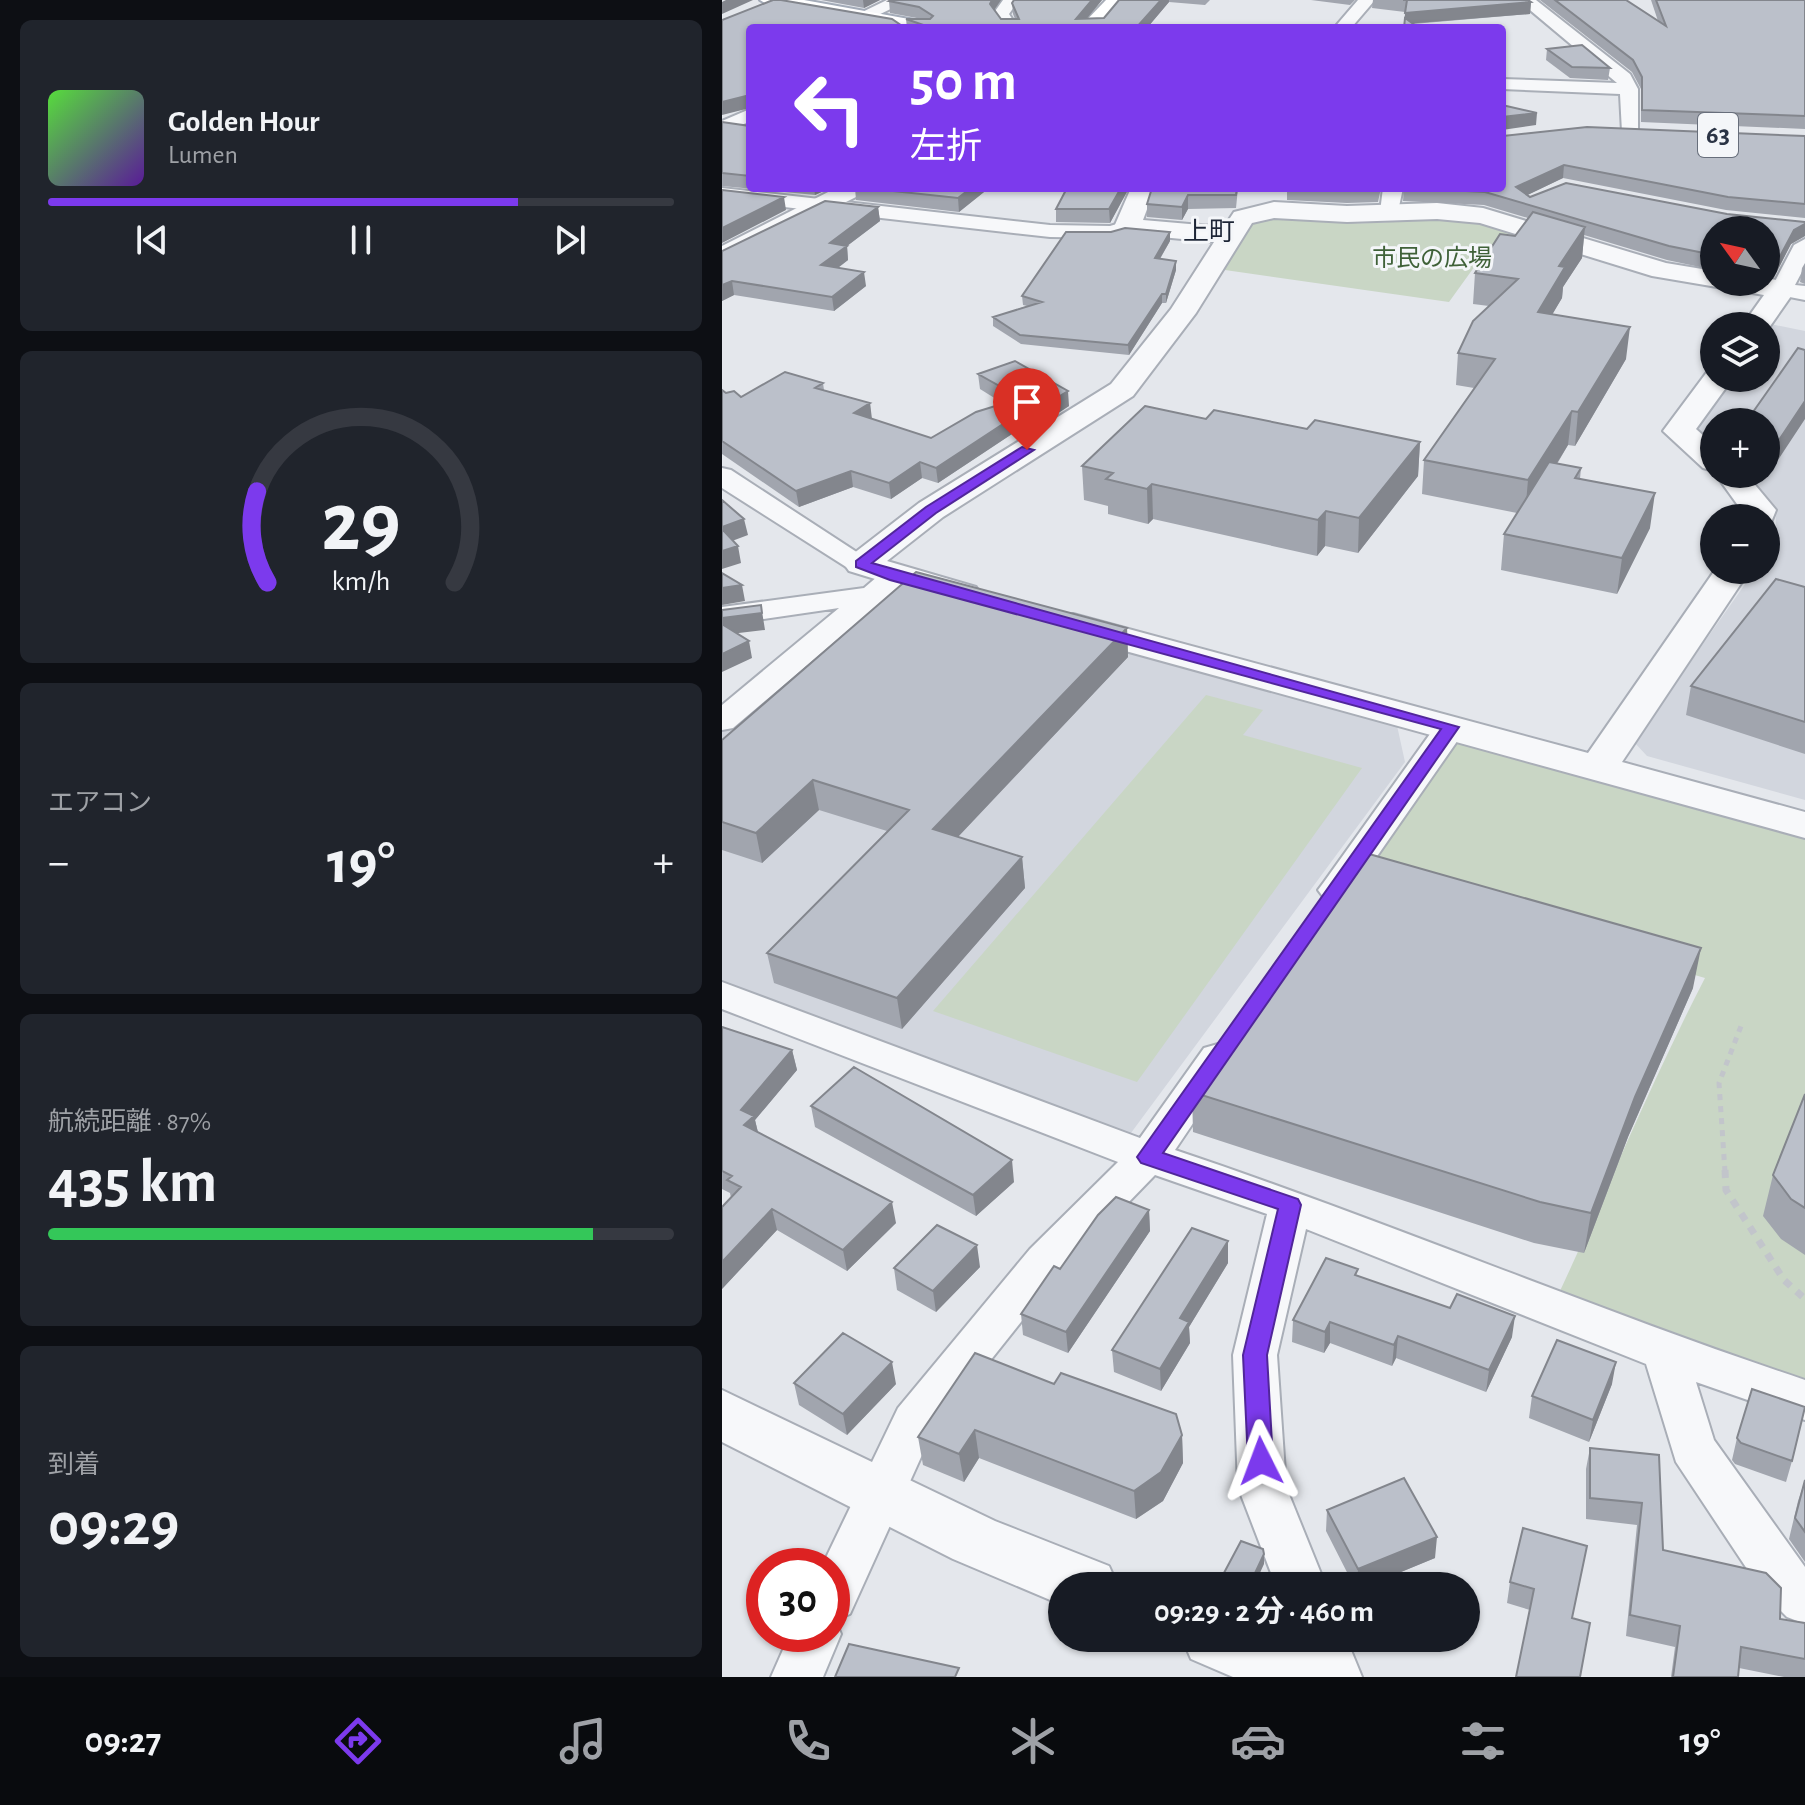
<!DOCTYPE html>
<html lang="ja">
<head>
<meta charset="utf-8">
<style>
  body { margin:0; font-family:"Alegreya Sans","Noto Sans JP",sans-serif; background:#20242c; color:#f1f3f6; height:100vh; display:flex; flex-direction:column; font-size:30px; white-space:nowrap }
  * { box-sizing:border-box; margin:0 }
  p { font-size:26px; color:#9ea1a6 }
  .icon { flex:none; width:44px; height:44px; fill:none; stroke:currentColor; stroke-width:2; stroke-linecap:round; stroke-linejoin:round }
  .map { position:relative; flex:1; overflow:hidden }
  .panel { display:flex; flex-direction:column; gap:20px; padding:20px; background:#0d0f14; width:722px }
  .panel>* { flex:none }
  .guide { position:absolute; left:24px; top:24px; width:760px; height:168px; border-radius:8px; box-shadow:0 2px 6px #0004; background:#7c3aed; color:#fff; overflow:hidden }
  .needle { width:52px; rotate:303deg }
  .buttons { position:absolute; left:978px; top:216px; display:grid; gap:16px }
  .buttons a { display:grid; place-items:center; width:80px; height:80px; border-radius:50%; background:#171b24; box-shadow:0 2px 6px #0004; font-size:40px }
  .speed { position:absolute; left:24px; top:1548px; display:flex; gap:16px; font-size:40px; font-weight:700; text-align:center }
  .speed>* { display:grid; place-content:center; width:104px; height:104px; border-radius:50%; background:#171b24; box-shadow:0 2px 6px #0004; line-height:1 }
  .speed .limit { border:12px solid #d22; background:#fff; color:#111 }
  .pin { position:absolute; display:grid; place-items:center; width:68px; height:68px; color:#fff; margin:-82px -34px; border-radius:50% 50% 50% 0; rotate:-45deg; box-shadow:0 0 8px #0007 }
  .pin .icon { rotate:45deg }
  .me { position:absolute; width:88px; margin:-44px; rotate:357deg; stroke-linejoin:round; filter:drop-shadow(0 0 6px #0008) }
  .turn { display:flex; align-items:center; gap:28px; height:168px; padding:0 32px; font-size:36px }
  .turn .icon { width:104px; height:104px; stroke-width:2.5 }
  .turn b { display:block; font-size:56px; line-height:68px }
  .big { font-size:60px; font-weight:700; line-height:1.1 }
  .panel .card { flex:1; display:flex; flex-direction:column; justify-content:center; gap:12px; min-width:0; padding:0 28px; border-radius:12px; background:#20242c }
  .panel .dial { align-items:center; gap:0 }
  .dial svg { height:208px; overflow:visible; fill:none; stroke:#363941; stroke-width:7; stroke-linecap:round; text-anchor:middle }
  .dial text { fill:#f1f3f6; stroke:none }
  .song { display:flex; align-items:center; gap:24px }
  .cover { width:96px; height:96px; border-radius:12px; background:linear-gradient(135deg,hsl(110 70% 55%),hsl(270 70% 35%)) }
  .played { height:8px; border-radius:4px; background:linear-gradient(90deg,#7c3aed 75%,#363941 75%) }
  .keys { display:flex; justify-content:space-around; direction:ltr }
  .heat { display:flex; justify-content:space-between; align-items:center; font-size:44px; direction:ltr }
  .charge { height:12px; border-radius:6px; background:linear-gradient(90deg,#34c759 87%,#363941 0) }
  .trip { position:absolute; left:326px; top:1572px; width:432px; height:80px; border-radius:40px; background:#171b24; box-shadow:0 2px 6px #0004; font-weight:700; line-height:80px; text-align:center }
  .tabs { display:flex; height:128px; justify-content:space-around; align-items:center; background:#090b0e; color:#9ea1a6 }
  .tabs .icon { width:56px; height:56px }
  .tabs .current { color:#7c3aed }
  .tabs b { font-size:36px; color:#f1f3f6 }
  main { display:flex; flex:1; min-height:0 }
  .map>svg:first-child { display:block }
  .built { fill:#d2d6de }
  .green { fill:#c9d6c5 }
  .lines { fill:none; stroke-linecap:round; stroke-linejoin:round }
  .minor-casing { stroke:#a9aeb7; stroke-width:4 }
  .tertiary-casing { stroke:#a9aeb7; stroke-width:4 }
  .secondary-casing { stroke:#a9aeb7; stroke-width:4 }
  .primary-casing { stroke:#a3abb8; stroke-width:4 }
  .path-far1 { stroke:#c2c5cb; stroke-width:5; stroke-dasharray:6 6; stroke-linecap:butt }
  .path { stroke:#c2c5cb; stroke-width:7; stroke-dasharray:8 8; stroke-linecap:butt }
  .minor { fill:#f7f8fa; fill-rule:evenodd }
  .tertiary { fill:#f7f8fa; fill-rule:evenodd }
  .secondary { fill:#fff; fill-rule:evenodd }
  .primary { fill:#fff; fill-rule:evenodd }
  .wall { fill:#a1a5ae }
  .shaded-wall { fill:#83868d }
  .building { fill:#bbc0ca; stroke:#83868d; stroke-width:2 }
  .route { fill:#7c3aed; stroke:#51269a; stroke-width:2 }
  .labels { text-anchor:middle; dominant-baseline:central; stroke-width:6; stroke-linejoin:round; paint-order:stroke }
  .far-park-label { font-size:24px; fill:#3f6138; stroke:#f4f6f9 }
  .shield { fill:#f4f6f9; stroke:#676e7b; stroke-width:2 }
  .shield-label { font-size:26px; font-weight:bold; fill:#2b3445 }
  .far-neighbourhood-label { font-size:26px; fill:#1d2536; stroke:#f4f6f9 }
</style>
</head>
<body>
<main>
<section class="panel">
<div class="card">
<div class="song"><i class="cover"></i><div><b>Golden Hour</b><p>Lumen</p></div></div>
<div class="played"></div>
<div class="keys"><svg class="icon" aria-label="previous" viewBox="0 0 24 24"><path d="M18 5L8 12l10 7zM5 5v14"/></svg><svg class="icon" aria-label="pause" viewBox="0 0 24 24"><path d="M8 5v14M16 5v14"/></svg><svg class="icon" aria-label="next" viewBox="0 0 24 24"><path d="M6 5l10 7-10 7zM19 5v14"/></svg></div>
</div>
<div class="card dial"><svg viewBox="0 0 100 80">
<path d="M14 69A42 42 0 1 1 86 69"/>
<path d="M14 69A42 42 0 0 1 10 34" stroke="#7c3aed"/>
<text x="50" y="56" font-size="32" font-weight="700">29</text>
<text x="50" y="72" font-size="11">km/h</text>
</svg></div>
<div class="card"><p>エアコン</p>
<div class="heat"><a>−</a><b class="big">19°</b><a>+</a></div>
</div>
<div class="card"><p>航続距離 · 87%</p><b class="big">435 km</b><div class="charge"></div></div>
<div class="card"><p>到着</p><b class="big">09:29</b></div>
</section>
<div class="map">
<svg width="1083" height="1677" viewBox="0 0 1083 1677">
  <rect width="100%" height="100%" fill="#e4e7ec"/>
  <path class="built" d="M1043 323 1083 331V800L925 756 912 742 1033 570H1044V554L1055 538 1053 508 1017 474H1044V422H992V455L965 429 1002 378H1044Z
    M172 585 674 721 683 762 406 1137 0 990V730Z"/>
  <path class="green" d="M543 218C572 219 602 223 631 223 684 225 742 208 792 234L769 261 758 259 727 302 496 269 529 221Z
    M484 695 541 710 521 735 640 768 415 1082 211 1011Z
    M729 727 1083 825V1398L830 1308C882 1198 927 1086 983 978L626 873Z"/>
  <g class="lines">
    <g class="minor-casing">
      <path id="minor" d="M165 0H187L144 21H132L130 17Z
        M281 0H297L287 14 296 28H280L271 14Z
        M636 0H653L629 28H612Z
        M796 0H814L908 74 916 89V136L909 138 900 132 898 94 780 89V79L895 83Z
        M28 109V122L0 131V121Z
        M0 188 328 225 388 226 405 221 416 227 412 231 389 238 328 237 0 200Z
        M661 188H681L675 216H661L658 212Z
        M1083 239V266L1073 285 1083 286V300L1052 294 1049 289 1072 245Z
        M0 468 9 470 153 564 149 570H129L0 488Z
        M173 567 183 570 187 576 183 582 11 728 0 730V705L117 608 0 625V607L142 588 163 570Z
        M729 718 740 720 745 727 626 898 614 901 602 898 596 890 602 882 718 720Z
        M0 982 418 1138 482 1048 496 1044 510 1048 515 1058 453 1150C665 1221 871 1309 1083 1380V1420L974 1382 992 1440 1083 1567V1624L1065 1617 1041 1593 954 1462 924 1364 584 1229 555 1355 564 1487 604 1586H554L516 1487 511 1355 545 1214 433 1175 338 1273 209 1435 128 1614 113 1620 119 1634 101 1677H49L68 1634H110V1566H100L176 1408 308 1249 396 1162 0 1009Z
        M574 1638H624L640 1677H588Z"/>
    </g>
    <g class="tertiary-casing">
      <path id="tertiary" d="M114 188H145L142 193 0 264V246Z
        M409 188H433L421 220 502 227 512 212 552 202 625 206 715 203 761 208 944 263 992 271V282H1044V278L1070 283 1074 289 1044 332V326H1020L1042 295 930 276 758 223 715 219 625 222 552 218 530 223 474 313 411 396 221 517 165 561 254 587 259 595 254 603 241 606 127 571 122 564 127 557 197 503 389 384 449 309 492 242 396 233 392 227Z
        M992 370V378H1011L974 429 992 445V471L981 468 941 431 985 372Z
        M992 472 1024 474 1054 510 1048 525 1044 526V518H1019L1020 511Z
        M993 570H1028L900 762 1083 812V838L338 633 333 625 338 617 351 614 866 753Z
        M0 1390 273 1521 387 1566 396 1586H340V1605L231 1559 0 1442Z
        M460 1638H565L608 1655 617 1677H511L469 1659Z"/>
    </g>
    <g class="secondary-casing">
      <path id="secondary" d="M384 0H406L380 28H357Z"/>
    </g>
    <g class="primary-casing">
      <path id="primary" d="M38 0H82L198 21 209 28H163L48 6Z"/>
    </g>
    <path class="path-far1" d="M1003 1172 997 1083 1021 1021"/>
    <path class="path" d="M1003 1170 1004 1190 1062 1280 1083 1299"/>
    <use href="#minor" class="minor"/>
    <use href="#tertiary" class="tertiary"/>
    <use href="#secondary" class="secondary"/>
    <use href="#primary" class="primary"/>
  </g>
  <path class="wall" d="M99 0H158L142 8Z
    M279 0 272 10 279 19H293L291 14 290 3 380 0 365 19 382 18 397 0H488L483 5 447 2 425 28H185L184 19H200L168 13 167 1Z
    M589 0H633L628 5Z
    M651 0H806L809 2 808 14 691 24 682 28 683 12 650 8Z
    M818 0H904L936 21 929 0H1083V129L919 122V89L910 72Z
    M825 49 888 68 886 80 848 78 824 60Z
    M28 118V188H108L93 195 0 186V122L28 126Z
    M781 136H1083V218L1004 210 841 178 805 195 808 197 1083 222V236L1069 244 1052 277 1044 278V230H992V270L945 260 862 235 860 258 841 287 840 298 830 314 904 359 853 446 846 445 835 464 859 468 858 479 928 528 895 594 779 570 782 534 795 513 700 494 702 460 752 388 734 385 736 353 767 306 751 304 753 273 793 236 806 218 762 205 681 201 682 188Z
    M133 188H267L237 212 134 200Z
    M309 188H407L388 223 334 222V209L343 192 312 191Z
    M430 188H516L514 208 466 209 460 220 425 217V204Z
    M565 188H659L656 202 625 203 565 200Z
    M156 207 158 221 125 246 126 260 116 268 144 286 112 311 12 295 0 301V251Z
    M448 241 438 259 454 261V270L444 303H440L407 355 299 344 271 326V317L305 306 301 305 300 296Z
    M1083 263V284L1078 282 1080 268Z
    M1076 348 1052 466 1044 465V422Z
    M256 374 347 406 324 421 311 420 216 483 200 478 169 499 131 487 77 507 0 454V390L4 393 19 397 101 383 102 390 148 403 149 419 209 438 282 404 258 389Z
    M484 419 698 442 696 476 636 553 603 546 595 556 431 519 426 524 386 514V506L362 500 360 466Z
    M1083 587V754L964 715 969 686Z
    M405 628 406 657 236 837 300 857 303 888 180 1029 52 983 45 953 165 831 97 810 40 863 0 850V740Z
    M971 988 906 1137 862 1253 812 1243 471 1132 470 1092Z
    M0 1027 70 1050 75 1070 33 1120 36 1132 174 1223 125 1271 55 1230 0 1289V1207L9 1198 8 1193 0 1189Z
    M1083 1094V1255L1059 1239 1041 1216 1051 1175Z
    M89 1106 292 1182 254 1216 93 1127Z
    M427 1210 428 1231 346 1353 301 1335 299 1314 338 1269Z
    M506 1241V1263L467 1327 468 1343 439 1391 392 1372 390 1350Z
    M258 1267 214 1312 175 1290 172 1268Z
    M635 1276 790 1337 764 1392 674 1358 670 1366 608 1343 602 1353 570 1342 571 1320Z
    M253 1353 460 1435 461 1463 441 1501 414 1519 257 1458 242 1482 201 1465 196 1437Z
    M72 1383 174 1384 125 1435 77 1405Z
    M890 1384 867 1442 807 1418 810 1396Z
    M1015 1438 1070 1461 1064 1482 1013 1464 1010 1460Z
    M868 1448 937 1455 941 1550 1058 1619 1083 1623V1677H1062L1017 1668 1016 1677H949L953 1647 904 1636 915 1525 864 1519V1469Z
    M1083 1480V1562L1067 1539 1076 1501Z
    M605 1510 713 1558 645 1586H632L604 1531Z
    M801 1528 851 1618 808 1610 785 1603 788 1582Z"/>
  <path class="shaded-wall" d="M4 0H31L0 14V2Z
    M141 0H158L142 8Z
    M270 0H279L268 16V4Z
    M370 0H380L357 28 354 19Z
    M439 0H447V2L425 28H414Z
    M809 2 808 14 683 24V13Z
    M28 95V108L0 115V102Z
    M815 113 814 125 780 130V117Z
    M842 165 841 178 793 201 794 187Z
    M92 188H108L93 195Z
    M249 188H267L237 212 236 198Z
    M399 188H407L388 223 387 209Z
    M466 195V209L460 220V207Z
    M62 197 64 210 0 243V228Z
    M156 207 158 221 125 246 126 260 101 279 99 265 108 243Z
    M1083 224V236L1069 244 1052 277 1044 278V264L1072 230Z
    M863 227 860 258 841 287 840 298 813 344 816 312 837 266Z
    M448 232V241L433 267V258Z
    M454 261V270L444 303V294Z
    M142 272 144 286 112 311 110 297Z
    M10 281 12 295 0 301V285Z
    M440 294V303L407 355 406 345Z
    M908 327 904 359 853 446 856 412Z
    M346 391 347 406 324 421 323 405Z
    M1083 401V419L1052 466 1057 440Z
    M148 403 150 419 134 429 132 413Z
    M310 405 311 420 216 483 214 468Z
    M850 411 846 445 803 515 806 480Z
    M698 442 696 476 636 553 637 518Z
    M198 462 200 478 169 499 167 483Z
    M129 471 131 487 77 507 74 491Z
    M430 484 431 519 426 524 425 489Z
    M933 493 928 528 895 594 900 558Z
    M604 511 603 546 595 556 596 520Z
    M22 519 26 535 2 544 0 527Z
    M16 546 19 563 0 569V551Z
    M20 585 23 601 0 605V588Z
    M39 605 43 630 0 635V618Z
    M405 628 406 657 215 859 211 829Z
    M27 641 30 658 0 672V654Z
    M91 780 97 810 40 863 34 833Z
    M300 857 303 888 180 1029 175 998Z
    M979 948 971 988 906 1137 862 1253 869 1213 913 1097Z
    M70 1050 75 1070 33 1120 37 1137 27 1146 19 1110Z
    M290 1160 292 1182 254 1216 251 1195Z
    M170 1202 174 1223 125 1271 121 1250Z
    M50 1209 55 1230 0 1289V1262Z
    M427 1210 428 1231 346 1353 344 1332Z
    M506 1241V1263L467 1327 468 1343 439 1391 438 1369 458 1318Z
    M255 1245 258 1267 214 1312 211 1291Z
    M793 1316 790 1337 764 1392 767 1370Z
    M608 1322V1343L602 1353 603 1332Z
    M676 1336 674 1358 670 1366 672 1345Z
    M170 1362 174 1384 125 1435 121 1414Z
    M894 1362 890 1384 867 1442 871 1420Z
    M253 1430 257 1458 242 1482 237 1454Z
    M460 1435 461 1463 441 1501 414 1519 412 1491Z
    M715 1537 713 1558 645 1586H635L636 1569Z
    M542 1554V1564L532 1586H527Z"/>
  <path class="building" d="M51 0H59L170 19 183 28H28V95L0 102V20Z
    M169 0H270L268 4 279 19H297L290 3 292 0H370L354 19 382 18 397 0H439L414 28H210L184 19H208L211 16 197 7 167 1Z
    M681 0H806L809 2 683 13 685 0Z
    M833 0H904L944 26 934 0H1083V116L920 110V77L911 60Z
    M683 18 697 28H682Z
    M860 45 888 68 850 67 825 49Z
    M780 105 815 113 780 117Z
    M28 118V176L0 173V122L28 126Z
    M865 127 1083 136V204L1006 197 842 165 794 187 808 197 844 183 1005 214 1083 222V224L1072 230 1055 262 1044 264V230H992V255L947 246 763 192 686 188H780V135L781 136Z
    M143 188H249L236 198Z
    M345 188H399L387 209H334Z
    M430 188H515L514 195H466L460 207 425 204Z
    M595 188H657L625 190Z
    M0 190 62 197 0 228Z
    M103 201 156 207 108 243 125 246 99 265 142 272 110 297 10 281 0 285V251Z
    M811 212 863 227 837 266 843 267 816 312 908 327 856 412 850 411 806 480 702 460 773 359 736 353 751 321 796 279 753 273 778 234 793 236Z
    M403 228 448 232 433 258 454 261 444 294H440L406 345 298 335 271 317 320 302 300 296 344 232H389Z
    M1076 348 1083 350V401L1057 440 1044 437V422H1024Z
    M293 361 346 391 323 405H310L214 468 198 462 167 483 129 471 74 491 0 441V390L4 393 12 391 19 397 63 372 101 383 93 388 148 403 132 413 209 438 254 412 299 398 256 374Z
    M423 406 484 419 492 410 585 429 593 420 698 442 637 518 604 511 596 520 430 484 425 489 384 479 391 473 360 466Z
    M827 462 859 468 853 478 933 493 900 558 782 534Z
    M0 500 22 519 0 527Z
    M0 529 16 546 0 551Z
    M194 572 405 628 211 829 300 857 175 998 45 953 187 810 91 780 34 833 0 822V740Z
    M0 573 20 585 0 588Z
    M1054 579 1083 587V722L969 686Z
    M39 605 40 613 0 618V610Z
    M0 624 27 641 0 654Z
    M640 852 979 948 913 1097 869 1213 818 1202 470 1092Z
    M0 1027 70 1050 19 1110 32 1116 22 1125 170 1202 121 1250 50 1209 0 1262V1207L19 1187 5 1180 10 1176 0 1171Z
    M132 1067 290 1160 251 1195 89 1106Z
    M1083 1094V1208L1069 1199 1051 1175Z
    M394 1197 427 1210 344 1332 299 1314 332 1266 338 1269 376 1215Z
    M215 1225 255 1245 211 1291 172 1268Z
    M470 1228 506 1241 458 1318 467 1322 438 1369 390 1350Z
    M604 1258 636 1269 633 1275 728 1308 735 1294 793 1316 767 1370 676 1336 672 1345 608 1322 603 1332 571 1320Z
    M121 1333 170 1362 121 1414 72 1383Z
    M835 1340 894 1362 871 1420 810 1396Z
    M253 1353 332 1384 339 1373 454 1414 460 1435 439 1472 412 1491 253 1430 237 1454 196 1437Z
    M1030 1389 1083 1407 1070 1461 1019 1443 1015 1438Z
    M868 1448 937 1455 941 1550 1044 1573 1059 1588 1058 1619 1083 1623V1659L1019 1647 1016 1677H951L958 1626 908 1615 920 1503 868 1498Z
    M682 1478 715 1537 636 1569 605 1510Z
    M1083 1480V1532L1073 1518Z
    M801 1528 865 1546 850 1618 868 1623 858 1677H794L812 1589 788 1582Z
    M519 1541 541 1549 542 1554 527 1586H495Z
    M127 1644 237 1668 233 1677H113Z"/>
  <path class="route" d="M300 447 312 450 214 513 150 563 737 727 441 1153 576 1199 579 1205 545 1355 551 1461 548 1469 539 1472 530 1469 526 1461 521 1355 556 1209 419 1163 415 1157 719 729 168 580 134 567V561L204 507Z"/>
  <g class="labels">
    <g class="far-park-label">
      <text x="710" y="259">市民の広場</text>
    </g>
    <rect class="shield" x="976" y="113" width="40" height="44" rx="6"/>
    <g class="shield-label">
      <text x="996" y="135">63</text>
    </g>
    <g class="far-neighbourhood-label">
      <text x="487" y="232">上町</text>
    </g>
  </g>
</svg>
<div class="buttons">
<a><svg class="needle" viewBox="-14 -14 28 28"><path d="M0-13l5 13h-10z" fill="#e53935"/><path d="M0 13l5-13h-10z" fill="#9ea1a6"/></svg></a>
<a><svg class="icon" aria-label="layers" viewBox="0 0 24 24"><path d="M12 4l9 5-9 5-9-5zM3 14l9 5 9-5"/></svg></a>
<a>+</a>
<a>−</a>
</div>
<div class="speed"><div class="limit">30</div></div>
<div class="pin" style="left:305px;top:450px;background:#d93025"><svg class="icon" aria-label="arrive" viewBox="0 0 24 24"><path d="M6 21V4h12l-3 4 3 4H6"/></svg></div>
<svg class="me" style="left:539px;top:1461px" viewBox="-20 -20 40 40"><path d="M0-17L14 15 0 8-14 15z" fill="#7c3aed" stroke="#fff" stroke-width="4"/></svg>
<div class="trip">09:29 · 2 分 · 460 m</div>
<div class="guide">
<div class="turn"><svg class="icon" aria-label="left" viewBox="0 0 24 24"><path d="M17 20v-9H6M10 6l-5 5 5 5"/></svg><div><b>50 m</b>左折</div></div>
</div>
</div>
</main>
<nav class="tabs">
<b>09:27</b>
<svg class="icon current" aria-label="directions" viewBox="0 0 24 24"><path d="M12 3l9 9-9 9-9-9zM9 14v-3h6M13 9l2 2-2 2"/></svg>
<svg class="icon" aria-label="music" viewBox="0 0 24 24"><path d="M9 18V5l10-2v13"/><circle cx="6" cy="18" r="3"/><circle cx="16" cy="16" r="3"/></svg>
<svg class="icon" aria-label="phone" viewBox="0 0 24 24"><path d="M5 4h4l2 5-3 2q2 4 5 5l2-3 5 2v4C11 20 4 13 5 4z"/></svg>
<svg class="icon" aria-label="climate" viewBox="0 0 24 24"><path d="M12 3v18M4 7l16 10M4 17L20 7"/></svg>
<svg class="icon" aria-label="car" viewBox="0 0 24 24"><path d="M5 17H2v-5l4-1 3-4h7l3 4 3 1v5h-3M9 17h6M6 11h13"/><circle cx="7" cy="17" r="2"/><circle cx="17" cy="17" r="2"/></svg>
<svg class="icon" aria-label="filters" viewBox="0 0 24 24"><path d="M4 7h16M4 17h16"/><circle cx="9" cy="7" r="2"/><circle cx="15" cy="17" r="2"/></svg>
<b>19°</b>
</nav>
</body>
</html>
